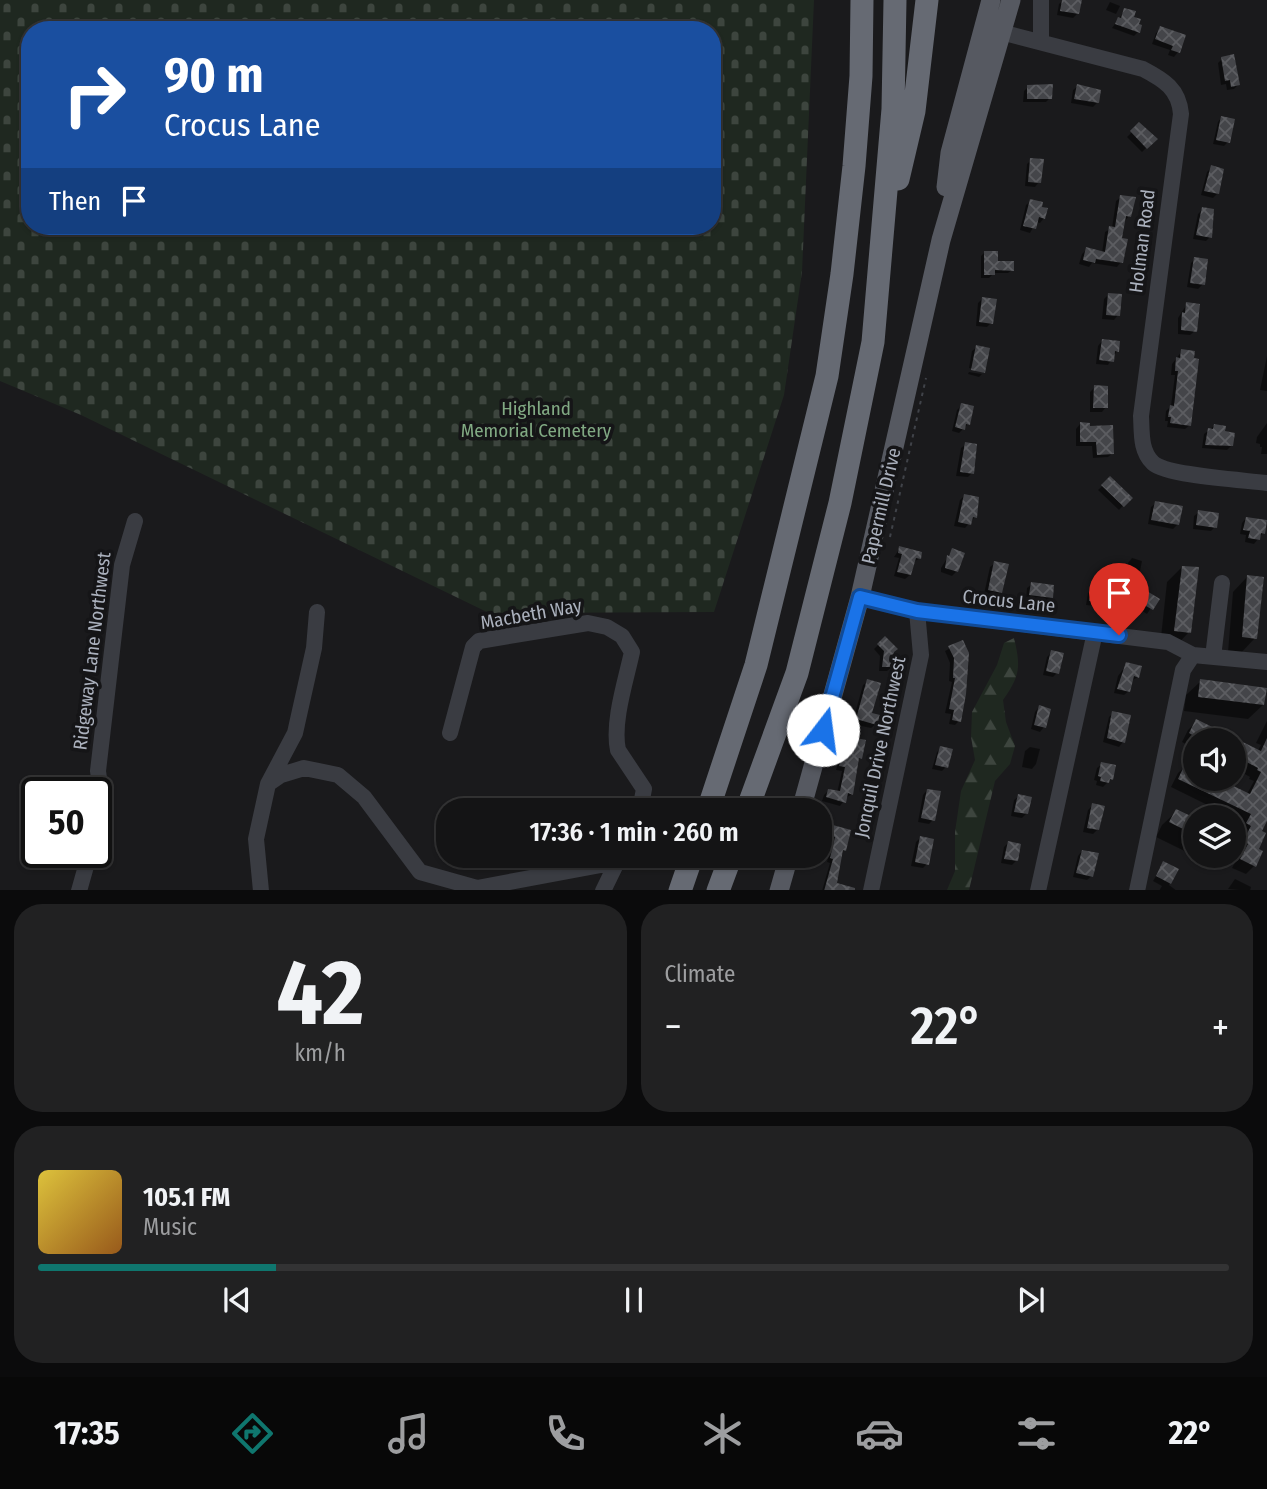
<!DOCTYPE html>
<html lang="en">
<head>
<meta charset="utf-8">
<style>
  body { margin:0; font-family:"Fira Sans Condensed",sans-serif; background:#212122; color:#f1f3f6; height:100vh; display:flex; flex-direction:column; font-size:26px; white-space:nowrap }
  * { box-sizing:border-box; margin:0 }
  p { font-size:23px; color:#9d9ea0 }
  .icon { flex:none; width:38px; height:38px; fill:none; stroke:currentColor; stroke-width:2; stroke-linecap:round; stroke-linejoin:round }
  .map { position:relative; height:890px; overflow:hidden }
  .sheet { display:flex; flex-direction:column; gap:14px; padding:14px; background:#0b0b0c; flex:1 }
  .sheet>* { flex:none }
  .banner { position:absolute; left:21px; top:21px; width:700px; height:214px; border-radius:28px; box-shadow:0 2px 5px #0004,0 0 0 2px #333334; background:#1a4fa0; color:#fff; overflow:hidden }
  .buttons { position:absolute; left:1183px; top:728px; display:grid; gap:14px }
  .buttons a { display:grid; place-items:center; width:63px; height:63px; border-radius:50%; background:#141415; box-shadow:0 2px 5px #0004,0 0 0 2px #333334; font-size:35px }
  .speed { position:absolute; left:21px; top:777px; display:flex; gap:14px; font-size:35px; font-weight:700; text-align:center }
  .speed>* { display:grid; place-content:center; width:91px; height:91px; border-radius:50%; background:#141415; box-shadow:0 2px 5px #0004,0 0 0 2px #333334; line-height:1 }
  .speed .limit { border:4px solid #111; border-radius:10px; background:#fff; color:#111 }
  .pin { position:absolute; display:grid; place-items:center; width:60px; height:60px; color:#fff; margin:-72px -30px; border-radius:50% 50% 50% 0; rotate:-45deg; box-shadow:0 0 7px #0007 }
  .pin .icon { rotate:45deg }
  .me { position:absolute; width:77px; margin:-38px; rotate:15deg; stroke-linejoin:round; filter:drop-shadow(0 0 5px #0008) }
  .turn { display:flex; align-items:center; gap:24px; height:147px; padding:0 28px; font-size:32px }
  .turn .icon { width:91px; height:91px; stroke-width:2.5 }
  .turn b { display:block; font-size:49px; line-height:60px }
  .then { display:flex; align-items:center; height:66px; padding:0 28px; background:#0003; gap:14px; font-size:26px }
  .big { font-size:52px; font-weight:600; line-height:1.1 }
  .sheet .widget { flex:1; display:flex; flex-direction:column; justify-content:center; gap:10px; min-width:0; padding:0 24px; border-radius:28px; background:#212122 }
  .sheet .dial { align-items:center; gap:0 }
  .dial b { font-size:91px; line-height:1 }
  .song { display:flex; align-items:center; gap:21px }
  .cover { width:84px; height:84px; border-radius:10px; background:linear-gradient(135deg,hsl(50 70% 55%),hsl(30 70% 35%)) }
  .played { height:7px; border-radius:4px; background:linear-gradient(90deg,#0f766e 20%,#333334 20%) }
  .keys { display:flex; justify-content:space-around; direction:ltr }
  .heat { display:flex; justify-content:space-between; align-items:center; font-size:38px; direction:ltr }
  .sheet .tiles { flex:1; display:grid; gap:14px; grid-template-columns:1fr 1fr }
  .widget:last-child { grid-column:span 2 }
  .trip { position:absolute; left:436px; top:798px; width:396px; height:70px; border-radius:28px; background:#141415; box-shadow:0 2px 5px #0004,0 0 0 2px #333334; font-weight:600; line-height:70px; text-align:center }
  .menu { display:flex; height:112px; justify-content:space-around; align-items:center; background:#080808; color:#9d9ea0 }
  .menu .icon { width:49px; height:49px }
  .menu .current { color:#0f766e }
  .menu b { font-size:32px; color:#f1f3f6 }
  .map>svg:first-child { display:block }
  .forest { fill:url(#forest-firs) }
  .cemetery { fill:url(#cemetery-stones); fill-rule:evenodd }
  .shadow { fill:#0007 }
  .building { fill:url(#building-cross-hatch) }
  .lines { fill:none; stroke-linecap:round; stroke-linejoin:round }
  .path { stroke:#404349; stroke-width:2; stroke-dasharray:3.5 5; stroke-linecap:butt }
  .minor { stroke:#3a3c42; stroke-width:16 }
  .major { stroke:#565961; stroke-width:19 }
  .highway { stroke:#666a73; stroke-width:23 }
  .route-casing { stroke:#114b97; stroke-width:18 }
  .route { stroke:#1a73e8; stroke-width:12 }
  .labels { text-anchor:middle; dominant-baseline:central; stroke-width:7; stroke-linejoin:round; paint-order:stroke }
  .street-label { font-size:19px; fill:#abb1bd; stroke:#151517 }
  .park-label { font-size:19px; fill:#81a983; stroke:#151517 }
</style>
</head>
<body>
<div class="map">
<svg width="1267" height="891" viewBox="0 0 1267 891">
  <defs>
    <pattern id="forest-firs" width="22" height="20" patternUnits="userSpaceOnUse" patternTransform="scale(1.75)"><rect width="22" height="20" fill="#1f2820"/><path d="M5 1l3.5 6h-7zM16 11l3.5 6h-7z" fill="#3d453e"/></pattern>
    <pattern id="cemetery-stones" width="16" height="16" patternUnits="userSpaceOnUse" patternTransform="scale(1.75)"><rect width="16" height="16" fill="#1f2820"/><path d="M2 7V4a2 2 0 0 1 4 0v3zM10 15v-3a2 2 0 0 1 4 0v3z" fill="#3d453e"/></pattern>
    <pattern id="building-cross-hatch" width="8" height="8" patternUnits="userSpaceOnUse" patternTransform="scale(1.75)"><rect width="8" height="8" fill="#444549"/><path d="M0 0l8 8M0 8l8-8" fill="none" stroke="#5c5d61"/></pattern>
  </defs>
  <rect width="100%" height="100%" fill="#1a1a1c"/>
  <path class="forest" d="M1014 638C1021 667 1020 676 1003 700L1006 722 1015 746 1010 764 995 781 969 890H947L955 871V832L961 791 975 760 971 737 972 712 997 665 1004 643Z"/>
  <path class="cemetery" d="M0 0H814L802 272 784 395 714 612 489 613 81 415 0 381ZM30 30H712V226H30Z"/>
  <path class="shadow" d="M1063 0H1068L1078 13 1073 18 1057 15 1059 4Z
    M1110 2 1120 6 1116 14 1106 10Z
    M1125 10 1138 32 1134 36 1112 28Z
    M1161 28 1178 52 1174 57 1168 55 1170 50 1152 44 1156 33Z
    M1222 59 1238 85 1234 89 1227 90 1226 84 1221 85 1218 63Z
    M1078 86 1097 103 1093 107 1071 103 1073 90Z
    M1028 87 1050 98 1046 102H1023L1024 91Z
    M1222 117 1228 142 1224 146 1213 144 1218 122Z
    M1139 125 1155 139 1142 152 1127 137Z
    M1031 160 1039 182 1035 187 1025 186 1027 164Z
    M1212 167 1217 194 1213 198 1201 195 1207 172Z
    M1121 197 1129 216 1125 221 1120 240 1121 262 1117 267 1092 263 1089 267 1079 264 1082 254 1087 249 1102 253 1105 232 1112 228 1116 201Z
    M1031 201 1044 218 1040 223 1036 222 1030 233 1020 230 1026 205Z
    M1203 209 1210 237 1206 241 1193 239 1198 214Z
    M985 252 996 263 1012 270 1008 273H994L989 278H981V256Z
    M1195 259 1203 284 1198 289 1187 287 1191 263Z
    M1108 295 1118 315 1114 320 1102 319 1104 299Z
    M983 298 991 323 987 327 976 326 978 303Z
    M1187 304 1195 331 1190 335 1178 334V318Z
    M1102 341 1117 351 1108 365 1096 364 1098 346Z
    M977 347 984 372 983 373V371L969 368 972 351Z
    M1182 351 1190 425 1185 429 1167 427 1168 421H1165L1166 411 1171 406 1175 375H1171L1172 364Z
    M1267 356V391L1260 390Z
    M969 372 982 374 979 377 968 374Z
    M1095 387 1106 407 1102 412H1090V392Z
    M962 405 968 424 959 433 952 431 957 410Z
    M1267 423V454H1261L1262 447H1260V444L1256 443 1257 437Z
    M1080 424 1089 428 1113 453 1108 457 1093 458 1092 446H1076V429Z
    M1214 426 1223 433 1232 445 1227 450 1202 448 1204 434Z
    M966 444 972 473 968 477 956 476 961 448Z
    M1110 479 1130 498 1119 510 1098 490Z
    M964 496 975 517 965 528 954 526 960 500Z
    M1156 503 1178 524 1173 529 1148 524 1151 507Z
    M1199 512 1215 527 1211 531 1193 529 1194 516Z
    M1246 518 1263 533 1254 544 1245 542 1246 535 1240 534 1242 523Z
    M900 548 919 559 913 562 910 575 905 579 894 576 899 558 894 557Z
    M952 550 963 554 956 572 952 576 941 572V568Z
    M1132 558 1142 561 1140 571 1135 575 1126 573 1128 563Z
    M995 563 1001 593 996 597 984 594 990 567Z
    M1182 567 1189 632 1175 647 1160 646 1167 582Z
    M1247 577 1255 638 1241 653 1228 652 1233 592Z
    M1032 584 1051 598 1046 602 1026 599 1027 588Z
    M1132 584 1157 599 1147 614 1122 598Z
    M1092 589 1107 606 1102 611 1096 610V606L1086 605 1088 593Z
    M885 638 893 652 892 667 887 671H879L880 656 874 649Z
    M962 642 959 721 955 725 949 724 951 714 945 713 952 682 949 681 950 663 945 651Z
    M1052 652 1057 673 1053 677 1043 675 1047 657Z
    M1127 664 1138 677 1131 681 1129 691 1124 695 1114 693 1118 676Z
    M868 681 870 714 876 724 871 728 852 724 863 685Z
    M1201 681 1263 705 1248 719 1184 711 1186 695Z
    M1039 707 1044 727 1040 732 1031 729 1035 712Z
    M1113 713 1123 742 1119 747 1103 742 1109 717Z
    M1197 721 1257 752 1261 745 1256 743 1267 721V817L1260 832 1254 866 1246 874 1232 868 1240 853 1236 850 1243 834 1239 832 1244 823 1171 787 1178 773 1187 765 1195 769V779H1216L1247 794 1254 781 1249 779 1250 777 1234 768V740H1195V749L1182 742 1188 730Z
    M852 739 860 758 856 762 852 794 846 798 840 806 822 801 824 795 828 791 837 793 842 771 836 770 838 763 844 758 847 743Z
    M1030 747 1040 749 1036 764 1032 769 1022 767 1025 751Z
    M941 748 946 767 942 771 932 769 937 752Z
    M1102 764 1111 779 1103 787 1096 785 1097 781 1094 780 1097 768Z
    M927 790 933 820 929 824 918 822 923 795Z
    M1019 796 1026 814 1022 818 1011 816 1014 800Z
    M1093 805 1098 829 1093 834 1083 832 1088 810Z
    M1177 811 1195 820V856H1217L1209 863 1156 837 1162 825Z
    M823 824 849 831 836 875 835 884 838 891H822L830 863 827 862 832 841 819 837V827Z
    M920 838 927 864 923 868 911 866 916 842Z
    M1008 843 1016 861 1012 865 1001 863 1004 847Z
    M1082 851 1092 876 1087 880 1073 877 1078 856Z
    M1164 863 1177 870 1169 885 1177 891H1159L1162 886 1153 881Z
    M1235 879 1251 887 1250 891 1228 889Z"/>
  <path class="building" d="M1062 0H1082L1079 14 1060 11Z
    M1124 8 1136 11 1134 17 1141 19 1139 24 1142 25 1140 33 1115 24 1118 17 1121 18Z
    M1160 26 1186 35 1180 53 1171 50 1173 46 1155 39Z
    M1234 54 1240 85 1231 87 1230 80 1225 81 1221 57Z
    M1053 84 1052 99H1027V85Z
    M1077 84 1101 90 1099 103 1074 99Z
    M1221 116 1235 119 1230 143 1216 140Z
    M1139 122 1158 139 1147 149 1130 131Z
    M1030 158 1044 159 1041 183 1028 182Z
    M1211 165 1224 169 1219 194 1204 191Z
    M1120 195 1136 197 1131 217 1126 216 1122 238 1128 239 1123 263 1096 259 1095 263 1083 260 1086 247 1105 252 1109 226 1115 227Z
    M1030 199 1043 202 1042 207 1048 208 1045 219 1039 217 1036 229 1023 226Z
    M1202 207 1214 209 1212 238 1196 235Z
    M984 251H998V261H1014V271L995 270V275H984Z
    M1194 257 1208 259 1205 285 1190 283Z
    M1108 293 1122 294 1120 316 1106 315Z
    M982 297 997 299 993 324 979 322Z
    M1186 302 1200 304 1197 332 1181 330 1182 312 1185 313Z
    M1102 339 1120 341 1119 352 1115 351 1114 362 1099 360Z
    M976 345 990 348 985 373 971 370Z
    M1181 349 1195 351 1194 358 1199 359 1191 426 1170 423 1171 417H1168L1170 405 1174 406 1178 371H1175L1176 357 1180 358Z
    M1094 385 1108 386V408H1093Z
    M961 403 974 406 970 425 966 424 965 430 955 427Z
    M1080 422 1090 423V426L1113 425 1114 454 1097 455 1096 442H1080Z
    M1214 424 1226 426 1225 431 1235 433 1233 446 1205 445 1208 428 1213 429Z
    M965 442 977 444 974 474 960 472Z
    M1110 476 1133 498 1124 507 1101 485Z
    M964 494 979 497 977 518 973 517 971 525 958 522Z
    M1155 501 1183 506 1179 525 1151 520Z
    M1198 510 1219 513 1217 528 1196 525Z
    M1246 517 1267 520 1265 534 1261 533 1260 540 1248 538 1250 531 1243 530Z
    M899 546 922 552 921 559 916 558 911 575 897 572 902 554 898 553Z
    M952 548 965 553 958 572 945 568 947 555 949 556Z
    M994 561 1009 564 1002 593 988 590Z
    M1182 566 1199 567 1191 633 1174 631Z
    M1247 575 1264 577 1257 639 1242 637Z
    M1031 582 1054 585 1053 598 1029 595Z
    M1132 582 1160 599 1153 610 1125 594Z
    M1092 587 1111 590 1108 607 1099 606 1100 602 1089 601Z
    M885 636 898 649 894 652 893 667H882L884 651 877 644Z
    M963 640 969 653 966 694 961 722 952 720 954 710 949 709 955 678H953L954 658 948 646Z
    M1051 650 1064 653 1059 674 1046 671Z
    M1126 662 1142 666 1139 678 1134 676 1130 692 1117 689Z
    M867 679 881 683 872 713 880 715 877 725 856 719Z
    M1200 679 1267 688 1264 705 1198 697Z
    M1039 705 1051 709 1046 728 1034 725Z
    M1112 711 1131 715 1125 743 1107 738Z
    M1196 719 1261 751 1267 738V821L1262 831 1266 833 1259 849 1263 851 1256 867 1240 859 1248 844 1243 841 1251 826 1246 823 1251 814 1178 779 1186 762 1195 767V779H1219L1250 794 1261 772 1257 770 1258 768 1239 758 1234 769V740H1201L1189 733Z
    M851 737 866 740 862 759 859 758 853 795 848 793 846 803 826 797 828 789 840 791 845 767 839 766 842 756 846 757Z
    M940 746 953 749 948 768 935 765Z
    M1101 762 1116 765 1113 780 1110 779 1109 783 1100 781 1101 777 1098 776Z
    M927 789 941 791 935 821 921 818Z
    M1018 794 1032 797 1028 814 1014 812Z
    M1092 803 1105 806 1099 830 1087 828Z
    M1176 809 1195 818V835L1169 822Z
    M822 822 851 830 846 851 843 850 837 883 855 888V891H824L833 859 830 858 835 837 819 832Z
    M920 836 934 839 929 865 915 862Z
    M1008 841 1021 844 1018 861 1004 859Z
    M1082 850 1099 853 1093 877 1076 873Z
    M1163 861 1179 869 1171 884 1156 876Z"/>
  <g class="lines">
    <path class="path" d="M890 537 926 378"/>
    <path class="minor" d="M1041 0V42
      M1001 32 1143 69C1164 80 1179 89 1181 114L1141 416C1142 432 1140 451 1153 463 1167 476 1244 480 1267 483
      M860 597 917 611 1168 642 1193 655 1267 662
      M1213 657 1222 583
      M450 733 473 647 479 641 588 623 607 627 622 636 632 652C626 680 612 722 618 750L644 789 640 810
      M268 784 281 775 304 768 338 775 364 797 420 872 477 888 617 862
      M96 829 103 807 98 771 122 565 135 521
      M79 891 90 852
      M261 891 256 839 268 784 295 733 314 648 317 612
      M603 891 620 856
      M871 891 921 655 917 611
      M1038 891 1095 632
      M1137 891 1183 670 1193 655"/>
    <path class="major" d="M946 187 950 153 991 0
      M801 810 860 597 941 240 1011 0
      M779 891 789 856"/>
    <path class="highway" d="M898 179 914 111 927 0
      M708 810 756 665 827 376 842 274 854 166 861 76 862 0
      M747 810 797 673 840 503 873 342 893 109 895 0
      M680 891 692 856
      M718 891 731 856"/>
  </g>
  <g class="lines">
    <g class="route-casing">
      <path id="route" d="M823 730 860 597 917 611 1119 635"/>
    </g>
    <use href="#route" class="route"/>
  </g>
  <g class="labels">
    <g class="street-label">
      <text transform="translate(1142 241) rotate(-83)">Holman Road</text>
      <text transform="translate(881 506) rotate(-77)">Papermill Drive</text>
      <text transform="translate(1009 601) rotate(6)">Crocus Lane</text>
      <text transform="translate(531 614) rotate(-10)">Macbeth Way</text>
      <text transform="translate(92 651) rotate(-83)">Ridgeway Lane Northwest</text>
      <text transform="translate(880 747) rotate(-78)">Jonquil Drive Northwest</text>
    </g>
    <g class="park-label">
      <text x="536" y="408">Highland<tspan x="536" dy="22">Memorial Cemetery</tspan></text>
    </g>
  </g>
</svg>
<div class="buttons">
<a><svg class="icon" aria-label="sound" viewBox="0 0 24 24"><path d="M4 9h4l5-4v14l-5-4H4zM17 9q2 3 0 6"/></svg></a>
<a><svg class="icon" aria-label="layers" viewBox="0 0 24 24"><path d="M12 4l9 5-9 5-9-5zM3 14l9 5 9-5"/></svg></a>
</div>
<div class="speed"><div class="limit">50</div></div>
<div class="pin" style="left:1119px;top:635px;background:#d93025"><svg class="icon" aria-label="arrive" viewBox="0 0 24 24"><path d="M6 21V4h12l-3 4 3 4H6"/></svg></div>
<svg class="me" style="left:823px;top:730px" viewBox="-20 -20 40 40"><circle r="19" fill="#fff"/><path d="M0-13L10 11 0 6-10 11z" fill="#1a73e8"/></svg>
<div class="trip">17:36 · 1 min · 260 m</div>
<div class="banner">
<div class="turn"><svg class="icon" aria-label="right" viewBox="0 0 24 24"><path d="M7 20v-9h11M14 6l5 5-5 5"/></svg><div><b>90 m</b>Crocus Lane</div></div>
<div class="then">Then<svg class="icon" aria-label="arrive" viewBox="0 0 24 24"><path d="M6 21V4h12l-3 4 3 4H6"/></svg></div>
</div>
</div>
<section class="sheet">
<div class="tiles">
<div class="widget dial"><b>42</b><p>km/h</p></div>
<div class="widget"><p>Climate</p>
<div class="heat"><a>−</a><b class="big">22°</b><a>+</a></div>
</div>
<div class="widget">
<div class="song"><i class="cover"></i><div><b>105.1 FM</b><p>Music</p></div></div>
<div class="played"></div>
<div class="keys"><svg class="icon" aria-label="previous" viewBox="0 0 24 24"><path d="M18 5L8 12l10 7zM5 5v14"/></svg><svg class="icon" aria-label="pause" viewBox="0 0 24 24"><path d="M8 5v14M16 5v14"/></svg><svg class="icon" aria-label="next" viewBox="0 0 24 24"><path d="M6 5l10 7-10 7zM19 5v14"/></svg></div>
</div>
</div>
</section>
<nav class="menu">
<b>17:35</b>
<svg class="icon current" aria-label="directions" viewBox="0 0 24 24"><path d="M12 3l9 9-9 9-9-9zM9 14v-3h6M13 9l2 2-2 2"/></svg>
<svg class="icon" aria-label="music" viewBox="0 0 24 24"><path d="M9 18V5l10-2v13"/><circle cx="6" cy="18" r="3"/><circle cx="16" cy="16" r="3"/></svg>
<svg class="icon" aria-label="phone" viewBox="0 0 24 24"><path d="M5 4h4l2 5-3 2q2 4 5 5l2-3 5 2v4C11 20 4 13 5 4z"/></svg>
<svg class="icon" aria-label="climate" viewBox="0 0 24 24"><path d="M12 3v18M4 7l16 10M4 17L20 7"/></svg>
<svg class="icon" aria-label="car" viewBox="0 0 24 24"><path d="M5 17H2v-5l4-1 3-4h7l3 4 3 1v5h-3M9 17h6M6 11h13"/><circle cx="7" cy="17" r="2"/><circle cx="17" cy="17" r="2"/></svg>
<svg class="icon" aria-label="filters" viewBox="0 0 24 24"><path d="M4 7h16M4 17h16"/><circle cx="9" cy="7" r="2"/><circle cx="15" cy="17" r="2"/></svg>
<b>22°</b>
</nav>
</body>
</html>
